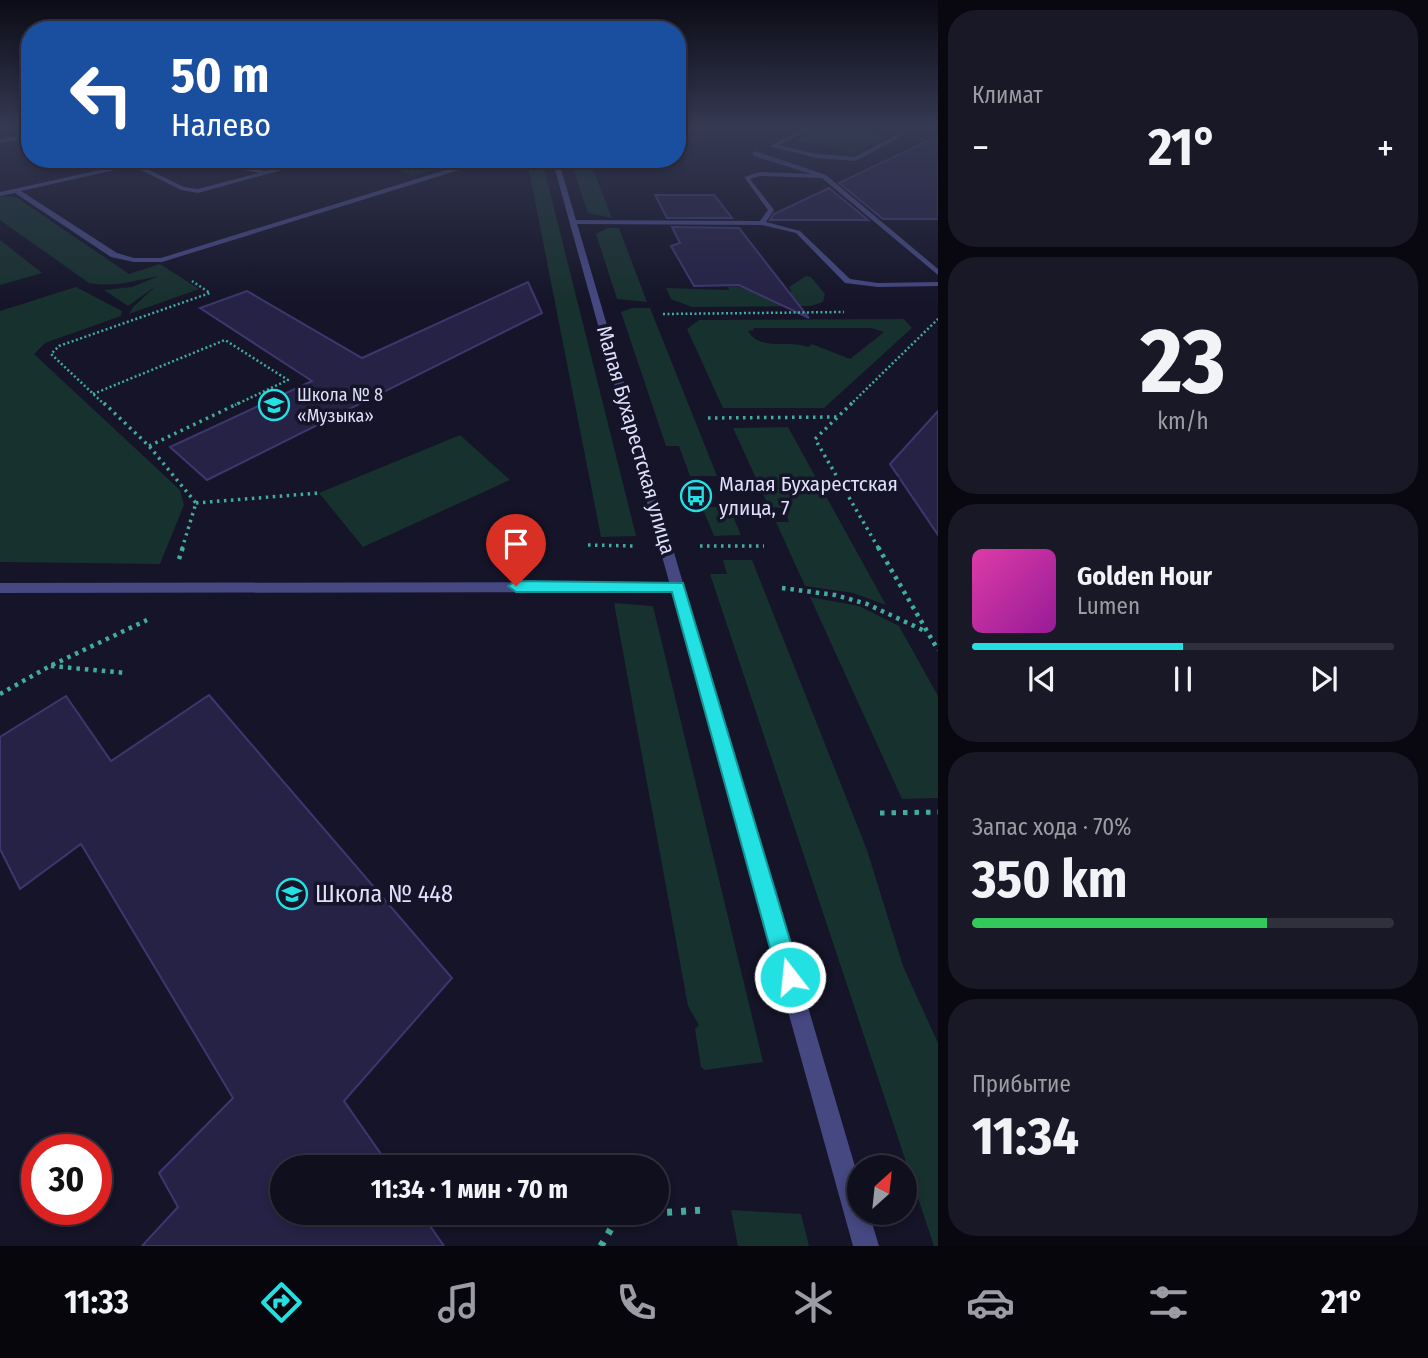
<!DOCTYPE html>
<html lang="ru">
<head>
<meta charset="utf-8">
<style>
  body { margin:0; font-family:"Fira Sans Condensed",sans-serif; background:#191827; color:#f1f3f6; height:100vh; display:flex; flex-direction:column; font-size:26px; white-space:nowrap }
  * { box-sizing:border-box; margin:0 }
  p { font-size:23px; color:#9c9ca4 }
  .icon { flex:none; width:38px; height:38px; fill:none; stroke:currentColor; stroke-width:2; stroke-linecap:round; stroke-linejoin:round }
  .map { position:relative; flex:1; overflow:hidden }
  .details { display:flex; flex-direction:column; gap:10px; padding:10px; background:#090810; width:490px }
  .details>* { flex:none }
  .banner { position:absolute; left:21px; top:21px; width:665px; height:147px; border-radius:28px; box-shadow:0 4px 10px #0003,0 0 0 2px #302f3c; background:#1a4fa0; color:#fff; overflow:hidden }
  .needle { width:46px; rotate:27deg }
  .fabs { position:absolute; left:847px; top:1155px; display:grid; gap:14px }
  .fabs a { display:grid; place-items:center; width:70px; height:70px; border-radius:50%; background:#100f1e; box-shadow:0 4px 10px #0003,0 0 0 2px #302f3c; font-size:35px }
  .speed { position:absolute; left:21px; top:1134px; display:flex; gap:14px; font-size:35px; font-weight:700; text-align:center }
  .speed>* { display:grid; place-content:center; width:91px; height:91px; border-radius:50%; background:#100f1e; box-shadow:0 4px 10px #0003,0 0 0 2px #302f3c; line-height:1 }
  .speed .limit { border:10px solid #d22; background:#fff; color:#111 }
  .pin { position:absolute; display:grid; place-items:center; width:60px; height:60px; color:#fff; margin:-72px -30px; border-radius:50% 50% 50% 0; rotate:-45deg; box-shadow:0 0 7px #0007 }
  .pin .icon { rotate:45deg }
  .me { position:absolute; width:77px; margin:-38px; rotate:344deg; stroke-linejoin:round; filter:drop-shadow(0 0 5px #0008) }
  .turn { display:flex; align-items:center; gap:24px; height:147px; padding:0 35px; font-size:32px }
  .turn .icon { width:91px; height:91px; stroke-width:2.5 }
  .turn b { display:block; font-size:49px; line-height:60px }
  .big { font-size:52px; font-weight:700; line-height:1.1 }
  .details .widget { flex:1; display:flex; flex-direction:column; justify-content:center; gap:10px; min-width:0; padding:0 24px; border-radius:28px; background:#191827 }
  .details .dial { align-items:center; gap:0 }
  .dial b { font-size:91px; line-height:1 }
  .song { display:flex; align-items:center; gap:21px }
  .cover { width:84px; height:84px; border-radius:10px; background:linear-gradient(135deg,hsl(320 70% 55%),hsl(300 70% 35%)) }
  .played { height:7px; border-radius:4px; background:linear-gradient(90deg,#23e1e3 50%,#302f3c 50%) }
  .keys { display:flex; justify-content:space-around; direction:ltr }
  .heat { display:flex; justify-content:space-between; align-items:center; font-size:38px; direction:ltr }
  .charge { height:10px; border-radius:5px; background:linear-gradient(90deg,#34c759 70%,#302f3c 0) }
  .trip { position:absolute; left:270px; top:1155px; width:399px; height:70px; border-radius:35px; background:#100f1e; box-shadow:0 4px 10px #0003,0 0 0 2px #302f3c; font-weight:700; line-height:70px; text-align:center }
  .menu { display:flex; height:112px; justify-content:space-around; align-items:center; background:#06060c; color:#9c9ca4 }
  .menu .icon { width:49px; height:49px }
  .menu .selected { color:#23e1e3 }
  .menu b { font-size:32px; color:#f1f3f6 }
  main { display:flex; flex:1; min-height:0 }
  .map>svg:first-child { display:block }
  .green { fill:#17312e; fill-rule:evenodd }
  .building { fill:#262246; stroke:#3d376f; stroke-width:2 }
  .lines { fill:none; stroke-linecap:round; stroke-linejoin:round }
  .path-far4 { stroke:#40ad9d; stroke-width:2.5; stroke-dasharray:2 2.5; stroke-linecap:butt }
  .path-far3 { stroke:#40ad9d; stroke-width:3.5; stroke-dasharray:2.5 4.5; stroke-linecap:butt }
  .path-far2 { stroke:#40ad9d; stroke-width:4.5; stroke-dasharray:3.5 5; stroke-linecap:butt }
  .path-far1 { stroke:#40ad9d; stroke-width:5; stroke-dasharray:4.5 7; stroke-linecap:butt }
  .path { stroke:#40ad9d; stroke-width:7; stroke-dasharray:5 9; stroke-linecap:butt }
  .lane { fill:#454881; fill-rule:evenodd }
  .street { fill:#454881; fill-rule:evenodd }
  .route { fill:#23e1e3; stroke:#179294; stroke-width:2 }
  .labels { text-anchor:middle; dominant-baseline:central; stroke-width:7; stroke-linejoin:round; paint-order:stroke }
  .far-poi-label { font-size:18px; fill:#dfdffb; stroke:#151428; text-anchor:start }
  .street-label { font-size:21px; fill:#dfdffb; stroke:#151428 }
  .poi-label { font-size:21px; fill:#dfdffb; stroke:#151428; text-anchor:start }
  .near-poi-label { font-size:24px; fill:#dfdffb; stroke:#151428; text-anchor:start }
</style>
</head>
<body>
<main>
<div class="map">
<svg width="938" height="1246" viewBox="0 0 938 1246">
  <rect width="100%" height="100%" fill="#151428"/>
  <path class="green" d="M822 128H847L887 136 854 153 796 140Z
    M422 159H468L412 176 394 169Z
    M570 159H589L612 218 588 213Z
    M527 160H542L636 536 601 537Z
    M0 196 16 197 129 274 160 264 199 289 129 314 133 307 156 286 128 306 104 290 132 287 159 276C136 280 114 288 89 283L0 220Z
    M608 228H619L647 302 617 299 596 234Z
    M0 240 42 273 0 285Z
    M806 276 811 277 825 294 823 302 811 306 692 307 671 299 666 288 729 290 728 287H739L756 293 791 292 789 287Z
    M76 287 122 311 121 316 45 343 34 354 180 490 184 505 160 564 0 562V311Z
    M632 308H650L717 476H690L679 446H666L621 312Z
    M904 319 912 328 824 408H723L687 329 699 320ZM753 328H871L884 332 850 359 812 344 808 347C787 339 761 352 748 331L754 330Z
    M788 427 886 605 853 593 805 586 776 522H789L784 508 769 507 733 428Z
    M460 435 510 480 363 547 319 493Z
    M702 507H729L741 535 714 536Z
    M723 560H752L867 850 903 966 938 1043V1246H934L710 574H727Z
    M810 597 859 606 899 626 938 696V798L902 799Z
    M614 603 653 606 763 1062 705 1070 701 1067 695 1029 699 1025 688 1006Z
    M731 1210 801 1214 809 1246H738Z"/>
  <path class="building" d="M938 136V219H883L839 183Z
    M829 188 868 220H770L774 214Z
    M655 195H714L732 218H667Z
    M672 227 739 228 809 318 739 285 694 286 671 246 680 243Z
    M528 282 542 313 207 480 170 447 312 381 200 308 247 291 362 358Z
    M938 411V535L890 464Z
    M209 695 452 978 344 1101 390 1167H282V1213H421L444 1246H142L178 1207 159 1173 233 1098 81 844 20 889 0 849V737L66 696 111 761Z"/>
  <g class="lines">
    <path class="path-far4" d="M663 314 844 312
      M93 394 225 340 288 380 235 405
      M105 405 51 354 59 346 210 293 192 281
      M850 405 938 319"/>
    <path class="path-far3" d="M104 403 149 446 196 503
      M852 403 815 439 879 549
      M708 418 837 417
      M149 446 239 403
      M196 503 319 493
      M588 545 633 546
      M700 546H764
      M182 549 196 503"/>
    <path class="path-far2" d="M878 547 938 650
      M179 559 183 547
      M782 588 835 595 867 604 927 632
      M51 666 126 673
      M0 694 50 666 147 620"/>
    <path class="path-far1" d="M880 813 938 812"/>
    <path class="path" d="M601 1246 619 1215 705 1210"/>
    <path class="lane" d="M806 128H813L779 145 816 154 855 157 900 133 891 128H898L907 133 856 161 816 158 769 146Z
      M30 135V138L0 143V139Z
      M755 151 826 175 938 269V275L822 178 760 176 750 179 774 210 766 222 800 231 850 279 878 283 938 282V286L878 287 845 283 796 233 762 225 573 224 570 222 573 220 760 221 768 210 744 177 760 172 811 174 754 156 752 153Z
      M150 159H162L139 165 184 187 198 189 259 173 189 159H203L265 171 312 159H322L198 193 181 190 133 166 21 191 117 253 134 258H161L481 159H501L485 162 162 262H134L111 257 15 193 0 196V192Z
      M678 582 685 587 678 592 0 593V583Z"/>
    <path class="street" d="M552 159H558L859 1180V1213H869L879 1246H853Z"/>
  </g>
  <linearGradient id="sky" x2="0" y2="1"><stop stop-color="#0c0b16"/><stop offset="0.42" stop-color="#353a53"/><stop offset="1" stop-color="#353a53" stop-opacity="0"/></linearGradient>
  <rect width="938" height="303" fill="url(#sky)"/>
  <path class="route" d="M516 581 683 583 801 977 798 986 790 989 781 986 778 977 672 592H516L508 586Z"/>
  <defs>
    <g id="school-ring" transform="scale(1.575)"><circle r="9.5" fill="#151428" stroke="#23e1e3" stroke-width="1.5"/><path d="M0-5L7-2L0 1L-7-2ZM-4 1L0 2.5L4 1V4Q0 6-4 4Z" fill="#23e1e3"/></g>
    <g id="bus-ring" transform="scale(1.575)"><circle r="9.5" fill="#151428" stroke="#23e1e3" stroke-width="1.5"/><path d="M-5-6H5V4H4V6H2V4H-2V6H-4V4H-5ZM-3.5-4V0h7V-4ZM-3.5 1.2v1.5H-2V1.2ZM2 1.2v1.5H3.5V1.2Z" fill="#23e1e3"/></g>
  </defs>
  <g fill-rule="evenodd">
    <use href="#school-ring" x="274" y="405"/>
    <use href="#bus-ring" x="696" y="496"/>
    <use href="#school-ring" x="292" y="894"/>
  </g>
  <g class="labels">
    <g class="far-poi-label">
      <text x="297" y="395">Школа № 8<tspan x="297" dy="21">«Музыка»</tspan></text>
    </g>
    <g class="street-label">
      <text transform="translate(636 440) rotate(74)">Малая Бухарестская улица</text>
    </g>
    <g class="poi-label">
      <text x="719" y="484">Малая Бухарестская<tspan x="719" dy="24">улица, 7</tspan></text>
    </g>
    <g class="near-poi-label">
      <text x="315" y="894">Школа № 448</text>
    </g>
  </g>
</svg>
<div class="fabs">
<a><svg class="needle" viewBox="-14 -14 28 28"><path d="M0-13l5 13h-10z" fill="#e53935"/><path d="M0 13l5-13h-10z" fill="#9c9ca4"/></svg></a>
</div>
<div class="speed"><div class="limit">30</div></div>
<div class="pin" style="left:516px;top:586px;background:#d93025"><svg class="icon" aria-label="arrive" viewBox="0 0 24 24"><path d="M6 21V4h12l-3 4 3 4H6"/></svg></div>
<svg class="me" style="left:790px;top:977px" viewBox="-20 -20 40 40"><circle r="17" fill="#23e1e3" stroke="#fff" stroke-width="3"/><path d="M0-11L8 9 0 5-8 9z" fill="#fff"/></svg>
<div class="trip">11:34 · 1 мин · 70 m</div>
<div class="banner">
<div class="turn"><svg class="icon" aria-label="left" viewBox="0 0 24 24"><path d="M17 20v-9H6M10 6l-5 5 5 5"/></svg><div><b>50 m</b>Налево</div></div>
</div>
</div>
<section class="details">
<div class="widget"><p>Климат</p>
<div class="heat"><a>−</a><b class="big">21°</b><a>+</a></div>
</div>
<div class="widget dial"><b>23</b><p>km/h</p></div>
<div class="widget">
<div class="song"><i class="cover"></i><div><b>Golden Hour</b><p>Lumen</p></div></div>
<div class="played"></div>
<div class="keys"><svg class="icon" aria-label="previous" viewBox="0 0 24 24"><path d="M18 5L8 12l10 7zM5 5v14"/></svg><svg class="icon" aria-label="pause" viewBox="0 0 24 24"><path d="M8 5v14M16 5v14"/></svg><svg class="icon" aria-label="next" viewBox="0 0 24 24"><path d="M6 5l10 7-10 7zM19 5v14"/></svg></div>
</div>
<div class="widget"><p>Запас хода · 70%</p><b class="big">350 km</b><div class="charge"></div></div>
<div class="widget"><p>Прибытие</p><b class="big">11:34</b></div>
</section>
</main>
<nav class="menu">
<b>11:33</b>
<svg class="icon selected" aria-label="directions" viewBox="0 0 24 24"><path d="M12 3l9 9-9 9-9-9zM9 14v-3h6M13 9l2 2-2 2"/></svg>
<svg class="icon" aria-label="music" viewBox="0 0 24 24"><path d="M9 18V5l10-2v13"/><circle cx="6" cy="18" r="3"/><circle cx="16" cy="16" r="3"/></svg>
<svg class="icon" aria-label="phone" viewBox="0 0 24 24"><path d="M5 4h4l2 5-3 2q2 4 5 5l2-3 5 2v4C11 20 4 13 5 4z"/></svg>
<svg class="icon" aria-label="climate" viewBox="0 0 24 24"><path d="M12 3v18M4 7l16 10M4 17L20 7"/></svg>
<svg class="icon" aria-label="car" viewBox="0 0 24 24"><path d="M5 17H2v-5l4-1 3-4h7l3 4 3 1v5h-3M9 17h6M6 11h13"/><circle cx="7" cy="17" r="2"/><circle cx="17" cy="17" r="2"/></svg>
<svg class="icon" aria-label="filters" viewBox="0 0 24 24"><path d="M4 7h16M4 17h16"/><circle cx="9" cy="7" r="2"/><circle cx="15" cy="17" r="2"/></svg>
<b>21°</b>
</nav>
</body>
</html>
